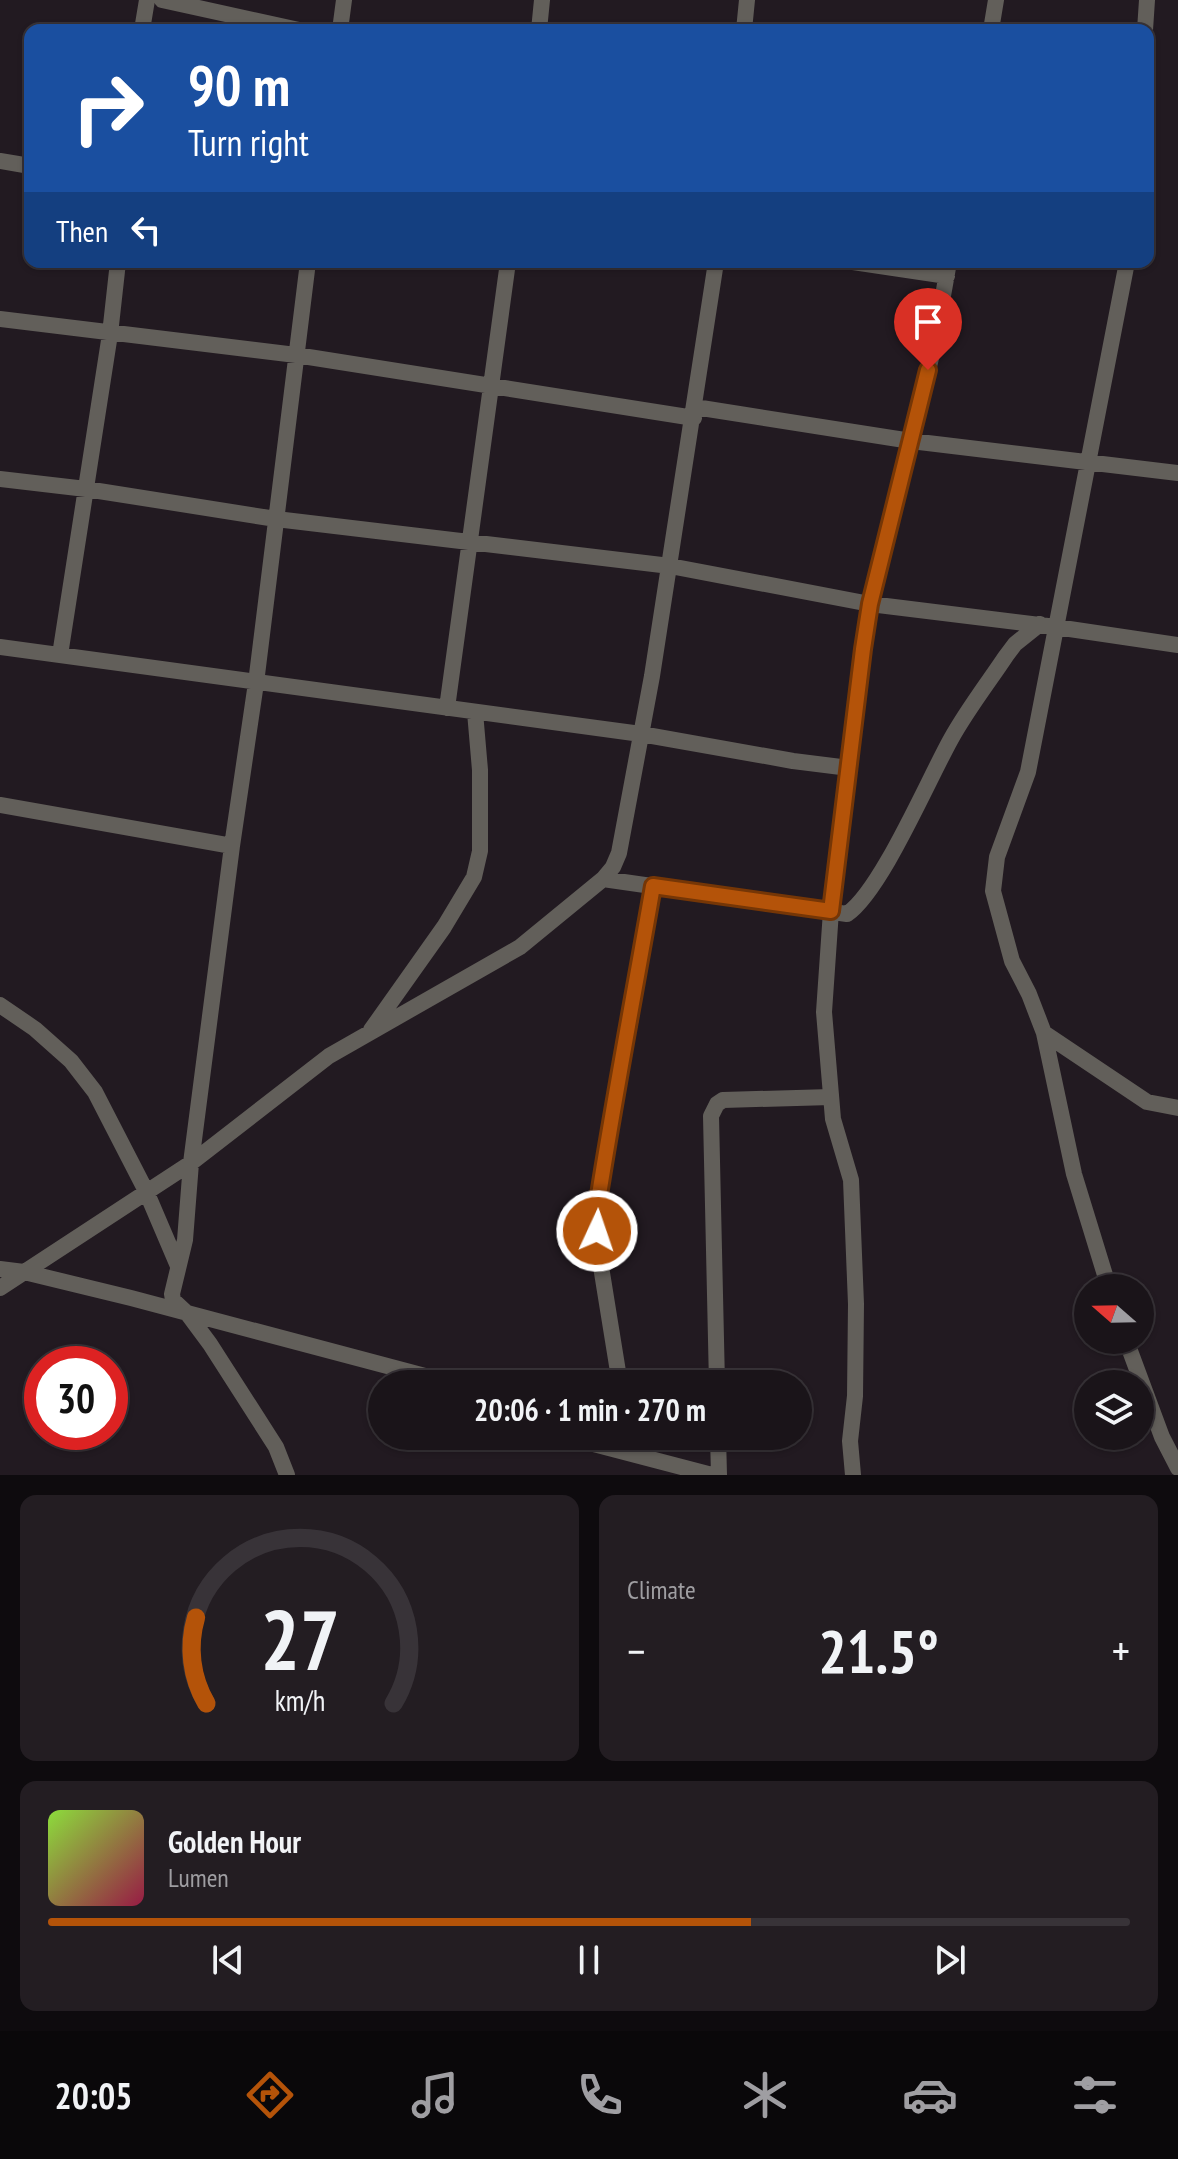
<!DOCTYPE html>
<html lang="en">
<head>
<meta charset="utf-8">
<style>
  body { margin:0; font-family:"PT Sans Narrow",sans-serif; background:#231d22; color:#f1f3f6; height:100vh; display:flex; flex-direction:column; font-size:30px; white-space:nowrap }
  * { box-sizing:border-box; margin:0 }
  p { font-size:26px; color:#9f9ea2 }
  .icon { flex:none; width:44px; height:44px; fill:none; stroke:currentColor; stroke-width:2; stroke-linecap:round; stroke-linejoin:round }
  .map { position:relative; height:1475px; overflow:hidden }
  .details { display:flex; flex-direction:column; gap:20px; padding:20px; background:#0e0b0e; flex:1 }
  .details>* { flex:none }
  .hud { position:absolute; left:24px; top:24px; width:1130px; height:244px; border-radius:16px; box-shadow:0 2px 6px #0004,0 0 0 2px #383338; background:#1a4fa0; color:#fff; overflow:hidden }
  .needle { width:52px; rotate:290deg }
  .tools { position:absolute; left:1074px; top:1274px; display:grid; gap:16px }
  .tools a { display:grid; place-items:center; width:80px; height:80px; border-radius:50%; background:#1a1419; box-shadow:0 2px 6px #0004,0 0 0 2px #383338; font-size:40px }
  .speed { position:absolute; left:24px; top:1346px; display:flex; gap:16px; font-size:40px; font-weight:700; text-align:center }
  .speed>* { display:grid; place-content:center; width:104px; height:104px; border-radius:50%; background:#1a1419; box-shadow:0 2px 6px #0004,0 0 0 2px #383338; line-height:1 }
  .speed .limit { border:12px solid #d22; background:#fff; color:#111 }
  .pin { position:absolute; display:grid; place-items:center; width:68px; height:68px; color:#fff; margin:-82px -34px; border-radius:50% 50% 50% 0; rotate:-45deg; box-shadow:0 0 8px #0007 }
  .pin .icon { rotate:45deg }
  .me { position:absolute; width:88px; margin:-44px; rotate:3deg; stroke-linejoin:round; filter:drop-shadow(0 0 6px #0008) }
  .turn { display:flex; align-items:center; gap:28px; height:168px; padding:0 32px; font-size:36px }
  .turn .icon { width:104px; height:104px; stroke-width:2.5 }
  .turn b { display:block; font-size:56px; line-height:68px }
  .then { display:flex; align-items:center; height:76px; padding:0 32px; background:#0003; gap:16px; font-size:30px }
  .big { font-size:60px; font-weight:800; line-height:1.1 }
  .details .card { flex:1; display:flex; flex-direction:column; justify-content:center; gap:12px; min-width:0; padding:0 28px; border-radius:16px; background:#231d22 }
  .details .dial { align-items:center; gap:0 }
  .dial svg { height:208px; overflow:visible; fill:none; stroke:#383338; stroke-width:7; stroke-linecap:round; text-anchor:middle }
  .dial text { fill:#f1f3f6; stroke:none }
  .song { display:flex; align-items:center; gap:24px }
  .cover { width:96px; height:96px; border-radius:12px; background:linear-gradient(135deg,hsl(90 70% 55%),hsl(340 70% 35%)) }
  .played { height:8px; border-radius:4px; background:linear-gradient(90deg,#b45309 65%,#383338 65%) }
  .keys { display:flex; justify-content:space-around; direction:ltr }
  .heat { display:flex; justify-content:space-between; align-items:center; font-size:44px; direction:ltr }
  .details .tiles { flex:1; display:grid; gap:20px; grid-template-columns:1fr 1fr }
  .card:last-child { grid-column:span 2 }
  .trip { position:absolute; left:368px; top:1370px; width:444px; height:80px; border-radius:40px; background:#1a1419; box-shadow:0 2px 6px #0004,0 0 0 2px #383338; font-weight:800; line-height:80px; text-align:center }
  .menu { display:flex; height:128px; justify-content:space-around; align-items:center; background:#0a080a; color:#9f9ea2 }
  .menu .icon { width:56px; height:56px }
  .menu .active { color:#b45309 }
  .menu b { font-size:36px; color:#f1f3f6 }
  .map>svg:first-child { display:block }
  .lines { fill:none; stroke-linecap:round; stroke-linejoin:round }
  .street { stroke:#625f5a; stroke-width:16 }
  .route-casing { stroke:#753606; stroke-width:20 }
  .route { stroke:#b45309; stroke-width:14 }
</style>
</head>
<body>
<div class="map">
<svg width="1178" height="1475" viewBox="0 0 1178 1475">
  <rect width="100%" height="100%" fill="#221a21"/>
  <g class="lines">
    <path class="street" d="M162 0 299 30
      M142 30 147 0
      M340 30 344 0
      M539 30 542 0
      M744 30 747 0
      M991 30 996 0
      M1145 30 1147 0
      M0 161 30 166
      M853 262 947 276
      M0 319 296 355 694 418
      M695 407 911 441 1178 473
      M0 479 86 489 276 519 670 566 870 604 1056 627 1178 645
      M0 647 641 734 793 761 849 768
      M60 655 110 334 118 262
      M447 708 508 262
      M0 805 232 846
      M603 879 847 914C881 891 928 780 951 739 967 710 988 683 1006 656L1015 644 1040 624
      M0 1005 35 1029 71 1061 95 1092 146 1191 178 1266
      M371 1030 444 927 474 877 480 851V770L475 712
      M1044 1033 1147 1102 1178 1108
      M0 1269 24 1272 131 1298 425 1376 441 1384
      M0 1288 191 1163 329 1056 520 947 603 879 613 867 619 853 652 676 716 262
      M1109 1288 1074 1174 1044 1033 1029 994 1012 961 993 891 997 857 1028 772 1127 262
      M1126 1340 1162 1437 1178 1468
      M620 1384 598 1248 596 1214 616 1087 630 1023 653 886
      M717 1384 711 1116 717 1104 723 1100 831 1097
      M563 1436 712 1475
      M718 1436 719 1475
      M287 1475 276 1447 210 1344 187 1313 173 1300 172 1294 185 1240 191 1163 232 846 256 683 308 262
      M853 1475 850 1441 855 1396 856 1304 851 1180 833 1119 824 1012 831 911 870 604 934 346 949 262"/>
  </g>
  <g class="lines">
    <g class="route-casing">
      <path id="route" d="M597 1231 596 1214C613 1104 634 995 653 886L831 911 863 649 870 604 928 370"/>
    </g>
    <use href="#route" class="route"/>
  </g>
</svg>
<div class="tools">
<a><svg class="needle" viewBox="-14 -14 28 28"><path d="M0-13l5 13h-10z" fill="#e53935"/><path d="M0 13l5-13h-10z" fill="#9f9ea2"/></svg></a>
<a><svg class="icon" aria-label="layers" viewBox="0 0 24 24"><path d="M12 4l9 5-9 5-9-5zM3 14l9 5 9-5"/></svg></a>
</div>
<div class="speed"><div class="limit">30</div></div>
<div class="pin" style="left:928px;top:370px;background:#d93025"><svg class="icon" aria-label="arrive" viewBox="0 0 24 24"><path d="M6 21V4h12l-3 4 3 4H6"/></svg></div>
<svg class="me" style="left:597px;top:1231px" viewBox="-20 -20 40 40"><circle r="17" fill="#b45309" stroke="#fff" stroke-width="3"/><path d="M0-11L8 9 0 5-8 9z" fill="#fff"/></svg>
<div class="trip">20:06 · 1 min · 270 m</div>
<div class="hud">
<div class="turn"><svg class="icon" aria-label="right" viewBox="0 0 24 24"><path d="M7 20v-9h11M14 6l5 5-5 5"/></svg><div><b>90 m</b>Turn right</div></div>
<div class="then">Then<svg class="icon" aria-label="left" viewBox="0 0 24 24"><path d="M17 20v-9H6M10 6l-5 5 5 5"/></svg></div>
</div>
</div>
<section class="details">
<div class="tiles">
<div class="card dial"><svg viewBox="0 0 100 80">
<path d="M14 69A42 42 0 1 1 86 69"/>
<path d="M14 69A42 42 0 0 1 10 36" stroke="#b45309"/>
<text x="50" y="56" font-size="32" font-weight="700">27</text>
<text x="50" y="72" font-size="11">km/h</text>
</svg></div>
<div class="card"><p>Climate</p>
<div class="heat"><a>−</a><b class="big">21.5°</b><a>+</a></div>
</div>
<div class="card">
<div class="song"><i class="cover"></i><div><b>Golden Hour</b><p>Lumen</p></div></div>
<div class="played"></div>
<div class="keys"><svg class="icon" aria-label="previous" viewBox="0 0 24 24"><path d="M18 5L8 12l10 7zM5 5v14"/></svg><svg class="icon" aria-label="pause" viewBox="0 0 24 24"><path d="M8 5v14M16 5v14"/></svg><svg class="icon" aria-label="next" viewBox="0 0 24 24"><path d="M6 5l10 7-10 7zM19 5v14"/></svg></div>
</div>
</div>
</section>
<nav class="menu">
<b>20:05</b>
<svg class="icon active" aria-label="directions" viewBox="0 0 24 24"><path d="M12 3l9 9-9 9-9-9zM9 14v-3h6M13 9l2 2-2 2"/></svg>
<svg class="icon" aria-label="music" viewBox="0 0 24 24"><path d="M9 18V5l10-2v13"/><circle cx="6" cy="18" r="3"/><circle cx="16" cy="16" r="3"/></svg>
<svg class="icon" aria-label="phone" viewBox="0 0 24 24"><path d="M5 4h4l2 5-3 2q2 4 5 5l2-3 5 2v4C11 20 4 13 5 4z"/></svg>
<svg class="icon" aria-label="climate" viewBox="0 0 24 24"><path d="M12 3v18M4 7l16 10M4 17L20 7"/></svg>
<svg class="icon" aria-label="car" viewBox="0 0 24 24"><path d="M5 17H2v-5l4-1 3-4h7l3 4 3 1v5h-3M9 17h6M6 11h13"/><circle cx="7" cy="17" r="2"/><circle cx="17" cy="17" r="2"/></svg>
<svg class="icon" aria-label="filters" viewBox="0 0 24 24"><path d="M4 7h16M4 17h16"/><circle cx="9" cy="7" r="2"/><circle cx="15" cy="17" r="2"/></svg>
</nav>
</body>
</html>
